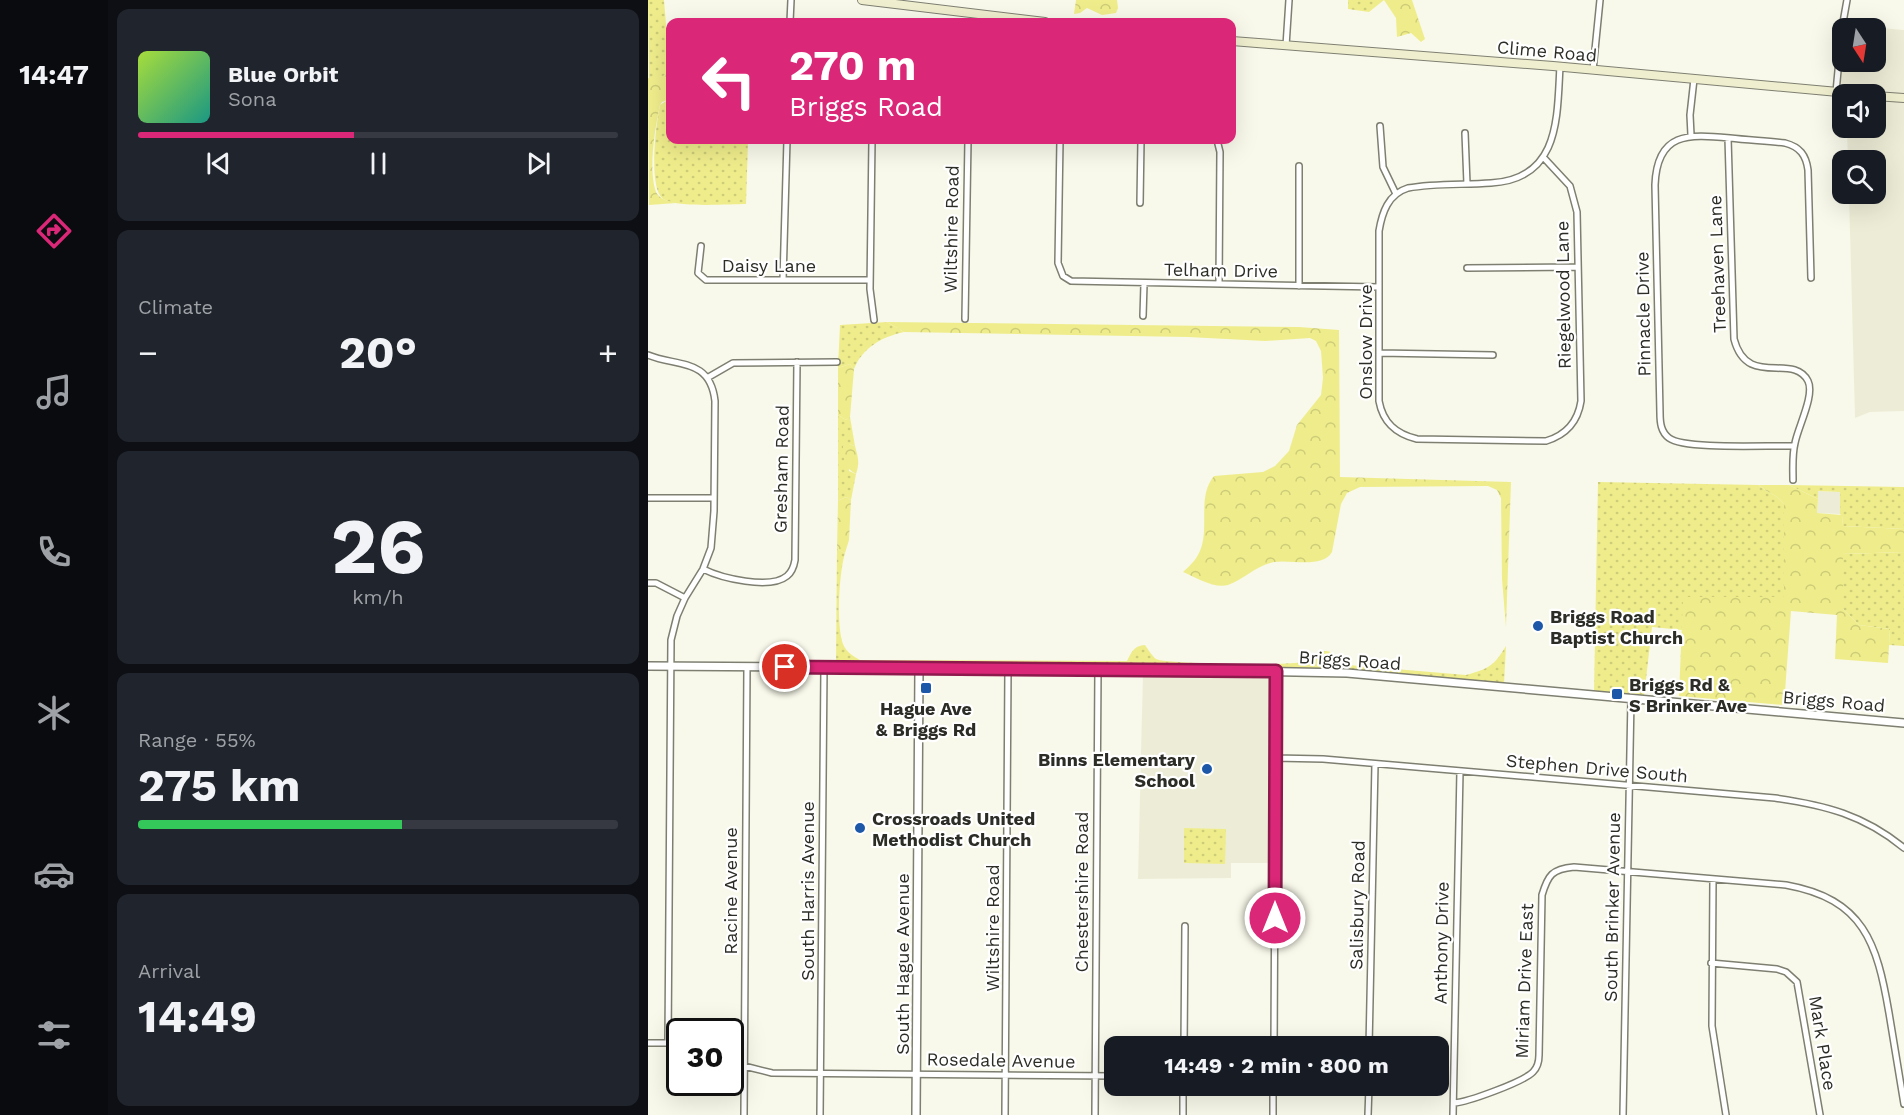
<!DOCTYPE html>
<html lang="en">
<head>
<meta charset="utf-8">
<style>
  body { margin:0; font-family:"Work Sans",sans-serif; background:#20242c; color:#f1f3f6; height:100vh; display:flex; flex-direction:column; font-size:22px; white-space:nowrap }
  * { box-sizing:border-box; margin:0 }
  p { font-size:20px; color:#9ea1a6 }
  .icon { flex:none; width:33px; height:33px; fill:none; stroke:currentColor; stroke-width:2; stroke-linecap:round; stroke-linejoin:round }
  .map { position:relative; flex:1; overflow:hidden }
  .details { display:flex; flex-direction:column; gap:9px; padding:9px; background:#0d0f14; width:540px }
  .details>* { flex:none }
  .guide { position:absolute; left:18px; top:18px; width:570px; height:126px; border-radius:12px; box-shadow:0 6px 24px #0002; background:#db2777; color:#fff; overflow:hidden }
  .needle { width:39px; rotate:168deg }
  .buttons { position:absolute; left:1184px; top:18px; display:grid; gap:12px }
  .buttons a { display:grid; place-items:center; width:54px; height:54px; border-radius:12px; background:#171b24; box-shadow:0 6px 24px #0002; font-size:30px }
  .speed { position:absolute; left:18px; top:1018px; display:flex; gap:12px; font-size:30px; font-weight:700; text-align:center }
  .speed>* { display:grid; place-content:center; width:78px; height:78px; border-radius:50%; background:#171b24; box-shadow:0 6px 24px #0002; line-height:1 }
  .speed .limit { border:3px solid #111; border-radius:9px; background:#fff; color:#111 }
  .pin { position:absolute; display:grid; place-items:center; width:51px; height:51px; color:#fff; margin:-26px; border:3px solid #fff; border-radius:50%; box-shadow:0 2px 6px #0007 }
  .me { position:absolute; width:66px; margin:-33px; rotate:0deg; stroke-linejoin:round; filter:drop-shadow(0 0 4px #0008) }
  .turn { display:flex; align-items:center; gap:21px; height:126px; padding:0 24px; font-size:27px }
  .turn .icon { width:78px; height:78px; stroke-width:2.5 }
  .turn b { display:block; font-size:42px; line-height:51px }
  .big { font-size:45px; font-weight:700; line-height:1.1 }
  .details .card { flex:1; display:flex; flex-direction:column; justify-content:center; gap:9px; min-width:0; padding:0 21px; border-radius:12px; background:#20242c }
  .details .dial { align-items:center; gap:0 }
  .dial b { font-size:78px; line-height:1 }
  .song { display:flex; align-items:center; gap:18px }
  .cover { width:72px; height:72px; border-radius:9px; background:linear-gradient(135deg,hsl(80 70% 55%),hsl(170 70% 35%)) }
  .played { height:6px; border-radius:3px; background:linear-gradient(90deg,#db2777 45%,#363941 45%) }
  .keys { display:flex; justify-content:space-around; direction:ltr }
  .heat { display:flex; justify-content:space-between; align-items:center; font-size:33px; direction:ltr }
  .charge { height:9px; border-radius:4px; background:linear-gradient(90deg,#34c759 55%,#363941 0) }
  .trip { position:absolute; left:456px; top:1036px; width:345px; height:60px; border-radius:12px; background:#171b24; box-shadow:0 6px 24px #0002; font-weight:700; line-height:60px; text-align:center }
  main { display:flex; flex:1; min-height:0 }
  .menu { display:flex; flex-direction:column; width:108px; justify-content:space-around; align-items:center; background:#090b0e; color:#9ea1a6 }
  .menu .icon { width:42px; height:42px }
  .menu .current { color:#db2777 }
  .menu b { font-size:27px; color:#f1f3f6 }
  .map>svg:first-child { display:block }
  .built { fill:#ededd7 }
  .green { fill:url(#green-dots) }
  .forest { fill:url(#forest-crowns) }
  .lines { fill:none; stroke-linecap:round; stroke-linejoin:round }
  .minor-casing { stroke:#7e7f71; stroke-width:8 }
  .tertiary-casing { stroke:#7e7f71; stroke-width:10 }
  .secondary-casing { stroke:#7e7f71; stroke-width:10 }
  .minor { stroke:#fff; stroke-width:5 }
  .tertiary { stroke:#fff; stroke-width:7 }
  .secondary { stroke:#efefcf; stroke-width:8 }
  .route-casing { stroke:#8e194d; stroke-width:15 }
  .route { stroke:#db2777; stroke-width:10 }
  .poi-dot { fill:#1c57a8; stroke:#fff; stroke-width:2 }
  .labels { text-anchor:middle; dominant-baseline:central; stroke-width:4.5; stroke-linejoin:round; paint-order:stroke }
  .street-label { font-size:18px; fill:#2d2d27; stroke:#fff }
  .poi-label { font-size:18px; font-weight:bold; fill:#2d2d27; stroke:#fff; text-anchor:start }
</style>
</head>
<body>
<main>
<nav class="menu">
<b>14:47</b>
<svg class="icon current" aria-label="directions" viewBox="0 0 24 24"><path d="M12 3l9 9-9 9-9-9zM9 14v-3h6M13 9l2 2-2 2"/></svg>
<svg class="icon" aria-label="music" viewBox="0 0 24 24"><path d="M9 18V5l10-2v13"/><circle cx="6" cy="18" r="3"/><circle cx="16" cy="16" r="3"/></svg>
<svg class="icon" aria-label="phone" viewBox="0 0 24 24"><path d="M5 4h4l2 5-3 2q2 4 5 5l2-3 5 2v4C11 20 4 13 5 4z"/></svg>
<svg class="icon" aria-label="climate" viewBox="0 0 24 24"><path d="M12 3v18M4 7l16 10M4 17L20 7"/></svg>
<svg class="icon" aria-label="car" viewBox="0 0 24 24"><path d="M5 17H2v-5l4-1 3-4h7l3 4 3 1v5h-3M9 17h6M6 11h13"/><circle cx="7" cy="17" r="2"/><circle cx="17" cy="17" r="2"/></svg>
<svg class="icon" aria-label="filters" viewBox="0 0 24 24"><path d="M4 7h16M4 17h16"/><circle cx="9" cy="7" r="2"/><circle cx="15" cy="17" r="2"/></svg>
</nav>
<section class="details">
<div class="card">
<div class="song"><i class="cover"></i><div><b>Blue Orbit</b><p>Sona</p></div></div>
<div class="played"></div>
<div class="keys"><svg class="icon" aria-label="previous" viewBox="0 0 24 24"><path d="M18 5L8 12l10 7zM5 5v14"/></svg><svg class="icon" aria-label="pause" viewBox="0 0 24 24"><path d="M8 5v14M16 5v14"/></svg><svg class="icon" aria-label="next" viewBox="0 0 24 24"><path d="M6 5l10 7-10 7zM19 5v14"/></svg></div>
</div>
<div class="card"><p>Climate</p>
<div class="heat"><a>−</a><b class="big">20°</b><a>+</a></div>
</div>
<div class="card dial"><b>26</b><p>km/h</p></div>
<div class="card"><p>Range · 55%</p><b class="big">275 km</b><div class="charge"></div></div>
<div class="card"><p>Arrival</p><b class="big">14:49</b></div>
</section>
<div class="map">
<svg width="1256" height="1115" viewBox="0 0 1256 1115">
  <defs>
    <pattern id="green-dots" width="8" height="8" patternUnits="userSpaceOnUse" patternTransform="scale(1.5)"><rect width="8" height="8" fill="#efed8b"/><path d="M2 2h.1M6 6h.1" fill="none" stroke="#cdcc78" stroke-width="1.8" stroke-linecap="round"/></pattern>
    <pattern id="forest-crowns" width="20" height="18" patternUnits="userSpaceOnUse" patternTransform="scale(1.5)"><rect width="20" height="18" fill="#efed8b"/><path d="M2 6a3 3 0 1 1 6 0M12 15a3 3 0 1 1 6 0" fill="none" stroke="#cdcc78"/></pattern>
  </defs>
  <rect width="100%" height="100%" fill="#f8f9ea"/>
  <path class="built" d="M1198 25 1256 30V411L1222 412 1207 418 1201 194H1227V160H1200L1199 128H1227V94H1196L1193 82 1195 62H1227V28H1198Z
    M1170 491 1193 492 1192 514 1169 513Z
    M495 672 627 674 624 863H583V878L490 879Z"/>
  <path class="green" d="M0 0H16L22 74 1 80Z
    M700 0H736L721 12 700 9Z
    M21 99H22V140H100L98 204C81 204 29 208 15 199 0 188 8 124 12 105Z
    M239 322 256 332C234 337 215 347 206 369L202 364 190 368 192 325Z
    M190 415 198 420 202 417 207 446 201 444V471L208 474 203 500 198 497 190 501Z
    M950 482 1111 485C1119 493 1131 495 1136 505V597H1036L1034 630 1004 627 996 696 946 692Z
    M1141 485 1256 487V529L1195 526 1194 516 1192 514V492L1170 491V499Z
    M189 549 197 553C191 573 188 625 195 644 198 652 205 656 212 660L479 661C484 651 486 646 497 645 500 649 504 656 508 659 516 664 643 666 653 662 662 659 667 651 678 651 686 651 693 661 700 665L818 675C840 669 846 666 858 646L856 684 653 668 188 665Z
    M1256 552V646L1241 645 1242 629 1211 625 1195 609V554Z
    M536 828 578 829 577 864 536 863Z"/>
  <path class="forest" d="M428 0H469L470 8 468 13 454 15 439 8 432 13 426 14Z
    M736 0H764L777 39 773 42 763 33 749 37 748 18Z
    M22 74V99L14 102 12 105C7 127 0 170 8 192 12 200 20 201 28 203L1 205 0 78 2 79Z
    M239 322 651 327 691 330 692 477 863 482 858 627 854 579 853 498 849 490 840 486 712 487 699 493 693 504 684 552C674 569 643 559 626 562 607 566 595 580 580 585 566 589 547 577 535 572 543 565 551 557 554 545 560 523 550 495 566 476L615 472 627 466 641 451 649 425 673 395 675 378 673 351 668 341 662 338 617 341 540 337 256 332Z
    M202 364 206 369 202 417 198 420 190 415V368Z
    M201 444 207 446C210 457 212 463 208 474 196 468 195 458 195 446Z
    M1111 485H1141L1170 499 1169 513 1194 515 1195 526 1256 529V552L1195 554V609L1211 625 1242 629 1240 663 1187 659 1189 615 1143 611 1136 705 1031 696 1035 597H1136V505C1131 495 1119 493 1111 485Z
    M198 497 203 500 201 540 197 553 189 549 190 501Z"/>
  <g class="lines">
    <g class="minor-casing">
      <path id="minor" d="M142 22 143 0
        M638 46 641 0
        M945 70 952 0
        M1188 92 1194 28 1199 0
        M732 126 735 167 748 194
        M817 133 819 184
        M1043 135 1042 115 1046 79
        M1080 138 1086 339C1099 389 1145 352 1160 381 1167 395 1150 427 1147 443 1144 455 1145 468 1145 480
        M224 140 222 289 226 320
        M412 140 410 263 415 276 423 281 731 287
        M569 140 572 152 571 284
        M896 158 922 186 929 212 933 401C930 421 918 435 898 441L769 439C748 434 735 423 731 401V231C734 213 740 194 760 188 787 183 816 185 843 183 912 179 909 118 912 66
        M492 203 493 140
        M53 246 50 273 58 280H222
        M819 268 929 267
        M135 280 139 140
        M651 286V166
        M495 316 496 284
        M317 319 320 140
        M731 353 845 355
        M0 355C28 367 62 357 67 401L66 511 63 548 55 569 37 598 29 616 23 640 20 1043
        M59 378 85 363 189 362
        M1146 446C1122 445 1037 450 1021 438 1013 432 1012 423 1012 413L1007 185C1009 132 1040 134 1082 138 1100 140 1119 141 1137 143 1152 147 1158 155 1160 170L1163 278
        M0 498H66
        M55 569C73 578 122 590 139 576 144 572 146 566 147 560L149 362
        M0 583H8L37 598
        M627 758 675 759 1127 798C1177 805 1216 815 1256 848
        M1065 879 1064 1026 1078 1115
        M1063 963 1129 969 1138 972 1149 982 1172 1115
        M0 1043H32
        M536 1047 537 926
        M626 1047 628 671
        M721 1047 727 764
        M82 1053 96 1058
        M96 1066 124 1073 466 1076
        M806 1103C820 1102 875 1082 885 1072 890 1067 891 1062 891 1055L894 895C900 875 904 869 926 867L1138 885C1216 899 1229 943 1241 1013 1246 1043 1251 1074 1256 1104
        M96 1115 99 667
        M172 1115 176 668
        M357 1115 360 669
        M447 1115 450 669
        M535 1115V1086
        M625 1115V1086
        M720 1115 721 1086
        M805 1115 812 771
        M975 1115 983 699"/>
    </g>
    <g class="tertiary-casing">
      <path id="tertiary" d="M0 666 533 670 699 673 1256 723
        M268 1115 271 668"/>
    </g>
    <g class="secondary-casing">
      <path id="secondary" d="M214 0 397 22
        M584 41 905 66 1212 94
        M1227 96 1256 98"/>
    </g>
    <use href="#minor" class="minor"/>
    <use href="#tertiary" class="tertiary"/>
    <use href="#secondary" class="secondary"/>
  </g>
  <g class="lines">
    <g class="route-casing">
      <path id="route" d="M137 667 628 671 627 918"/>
    </g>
    <use href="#route" class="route"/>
  </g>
  <g class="poi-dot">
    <circle cx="890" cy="626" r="6"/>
    <rect x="272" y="682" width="12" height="12" rx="3"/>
    <rect x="963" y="688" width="12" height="12" rx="3"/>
    <circle cx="559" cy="769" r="6"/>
    <circle cx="212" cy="828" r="6"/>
  </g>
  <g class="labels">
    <g class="street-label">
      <text transform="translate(899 51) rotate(5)">Clime Road</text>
      <text transform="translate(303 229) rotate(-89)">Wiltshire Road</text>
      <text transform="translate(1069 264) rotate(-92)">Treehaven Lane</text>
      <text x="121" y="265">Daisy Lane</text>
      <text transform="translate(573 270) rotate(1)">Telham Drive</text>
      <text transform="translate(915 295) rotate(-91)">Riegelwood Lane</text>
      <text transform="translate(995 314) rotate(-91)">Pinnacle Drive</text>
      <text transform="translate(717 342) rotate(-90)">Onslow Drive</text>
      <text transform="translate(133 469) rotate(-89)">Gresham Road</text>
      <text transform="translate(702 660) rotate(4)">Briggs Road</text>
      <text transform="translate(1186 701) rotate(5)">Briggs Road</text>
      <text transform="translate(949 768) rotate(5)">Stephen Drive South</text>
      <text transform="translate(82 891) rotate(-90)">Racine Avenue</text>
      <text transform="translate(159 891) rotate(-90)">South Harris Avenue</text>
      <text transform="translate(433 892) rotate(-90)">Chestershire Road</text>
      <text transform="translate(709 905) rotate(-89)">Salisbury Road</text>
      <text transform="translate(964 907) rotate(-89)">South Brinker Avenue</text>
      <text transform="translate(344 928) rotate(-90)">Wiltshire Road</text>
      <text transform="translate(793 943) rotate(-89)">Anthony Drive</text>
      <text transform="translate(254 964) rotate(-90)">South Hague Avenue</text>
      <text transform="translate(876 981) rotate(-88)">Miriam Drive East</text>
      <text transform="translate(1175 1043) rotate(81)">Mark Place</text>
      <text transform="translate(353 1060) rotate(1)">Rosedale Avenue</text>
    </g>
    <g class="poi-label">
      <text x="902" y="616">Briggs Road<tspan x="902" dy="21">Baptist Church</tspan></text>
      <text x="981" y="684">Briggs Rd &amp;<tspan x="981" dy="21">S Brinker Ave</tspan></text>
      <text x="278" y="708" text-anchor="middle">Hague Ave<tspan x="278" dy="21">&amp; Briggs Rd</tspan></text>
      <text x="547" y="759" text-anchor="end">Binns Elementary<tspan x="547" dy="21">School</tspan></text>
      <text x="224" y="818">Crossroads United<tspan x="224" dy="21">Methodist Church</tspan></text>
    </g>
  </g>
</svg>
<div class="buttons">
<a><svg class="needle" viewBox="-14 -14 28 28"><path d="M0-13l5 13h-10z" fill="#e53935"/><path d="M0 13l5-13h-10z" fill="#9ea1a6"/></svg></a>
<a><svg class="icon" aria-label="sound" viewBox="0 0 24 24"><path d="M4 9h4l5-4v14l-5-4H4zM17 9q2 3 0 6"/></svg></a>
<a><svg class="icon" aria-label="search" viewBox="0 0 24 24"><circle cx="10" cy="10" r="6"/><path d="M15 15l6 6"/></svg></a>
</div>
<div class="speed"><div class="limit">30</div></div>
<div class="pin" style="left:137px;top:667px;background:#d93025"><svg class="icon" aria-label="arrive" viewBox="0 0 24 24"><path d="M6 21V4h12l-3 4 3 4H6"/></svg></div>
<svg class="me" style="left:627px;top:918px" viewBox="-20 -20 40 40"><circle r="17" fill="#db2777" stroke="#fff" stroke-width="3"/><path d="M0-11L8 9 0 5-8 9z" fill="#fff"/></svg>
<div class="trip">14:49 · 2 min · 800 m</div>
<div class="guide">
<div class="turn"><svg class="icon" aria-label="left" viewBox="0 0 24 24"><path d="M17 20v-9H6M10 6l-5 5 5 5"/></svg><div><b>270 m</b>Briggs Road</div></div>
</div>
</div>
</main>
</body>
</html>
